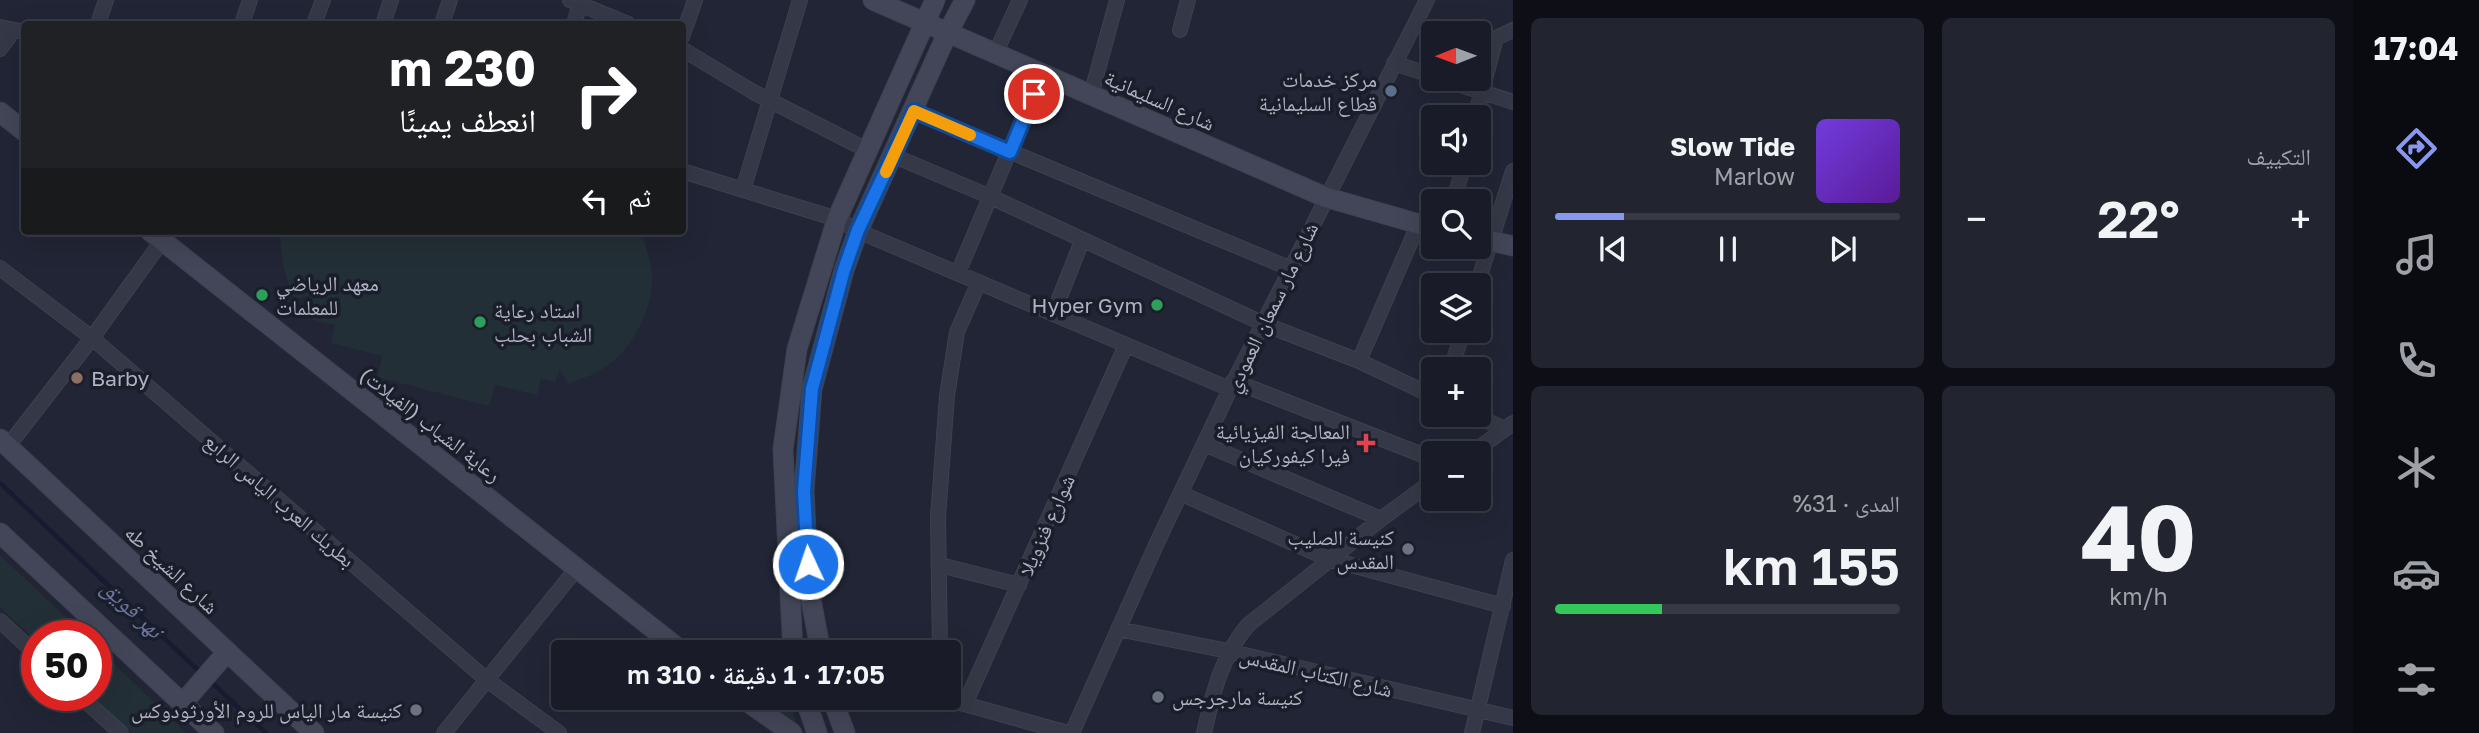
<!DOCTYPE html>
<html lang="ar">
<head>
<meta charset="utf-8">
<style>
  body { margin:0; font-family:"Golos Text","Noto Naskh Arabic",sans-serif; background:#222530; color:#f1f3f6; direction:rtl; height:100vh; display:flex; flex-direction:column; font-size:26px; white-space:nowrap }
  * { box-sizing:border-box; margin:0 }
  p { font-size:23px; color:#9fa1a8 }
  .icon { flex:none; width:38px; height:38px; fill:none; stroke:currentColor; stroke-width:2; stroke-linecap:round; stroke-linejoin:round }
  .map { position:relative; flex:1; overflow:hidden; direction:ltr }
  .side { display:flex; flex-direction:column; gap:18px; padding:18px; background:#0e0f16; width:840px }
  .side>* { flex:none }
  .top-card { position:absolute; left:21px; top:21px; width:665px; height:214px; border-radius:7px; box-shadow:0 7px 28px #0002,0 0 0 2px #373a45; direction:rtl; background:#202124; color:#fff; overflow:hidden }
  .needle { width:46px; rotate:269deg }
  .controls { position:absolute; left:1421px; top:21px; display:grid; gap:14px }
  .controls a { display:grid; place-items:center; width:70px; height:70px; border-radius:7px; background:#191c28; box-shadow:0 7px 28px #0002,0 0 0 2px #373a45; font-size:35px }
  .speed { position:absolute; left:21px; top:620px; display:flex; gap:14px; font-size:35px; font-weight:700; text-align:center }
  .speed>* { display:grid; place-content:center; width:91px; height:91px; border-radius:50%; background:#191c28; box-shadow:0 7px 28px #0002,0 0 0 2px #373a45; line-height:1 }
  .speed .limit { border:10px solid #d22; background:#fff; color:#111 }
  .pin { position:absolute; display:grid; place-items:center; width:60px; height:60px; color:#fff; margin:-30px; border:4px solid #fff; border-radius:50%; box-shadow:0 2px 7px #0007 }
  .me { position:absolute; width:77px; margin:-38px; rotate:357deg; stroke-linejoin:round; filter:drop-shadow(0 0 5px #0008) }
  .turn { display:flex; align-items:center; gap:24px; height:147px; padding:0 35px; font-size:32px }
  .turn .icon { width:91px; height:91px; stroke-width:2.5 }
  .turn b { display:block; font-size:49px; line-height:60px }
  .then { display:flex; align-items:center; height:66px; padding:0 35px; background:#0003; gap:14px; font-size:26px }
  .big { font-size:52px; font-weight:600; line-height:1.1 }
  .side .card { flex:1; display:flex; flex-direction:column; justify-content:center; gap:10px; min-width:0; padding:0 24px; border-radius:10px; background:#222530 }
  .side .dial { align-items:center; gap:0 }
  .dial b { font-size:91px; line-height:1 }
  .song { display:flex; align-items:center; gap:21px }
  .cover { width:84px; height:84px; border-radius:10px; background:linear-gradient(135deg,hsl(260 70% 55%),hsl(270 70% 35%)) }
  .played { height:7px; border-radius:4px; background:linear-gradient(90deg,#8898ee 20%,#373a45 20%) }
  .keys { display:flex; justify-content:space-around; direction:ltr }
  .heat { display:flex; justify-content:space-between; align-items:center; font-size:38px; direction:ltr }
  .charge { height:10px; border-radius:5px; background:linear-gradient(90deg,#34c759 31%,#373a45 0) }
  .side .tiles { flex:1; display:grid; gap:18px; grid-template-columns:repeat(2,1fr) }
  .trip { position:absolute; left:551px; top:640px; width:410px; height:70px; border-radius:7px; background:#191c28; box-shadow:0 7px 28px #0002,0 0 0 2px #373a45; font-weight:600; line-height:70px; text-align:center; direction:rtl }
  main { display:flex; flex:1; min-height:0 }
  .dock { display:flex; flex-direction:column; width:126px; justify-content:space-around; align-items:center; background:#0a0b10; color:#9fa1a8 }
  .dock .icon { width:49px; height:49px }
  .dock .selected { color:#8898ee }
  .dock b { font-size:32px; color:#f1f3f6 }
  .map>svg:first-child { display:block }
  .green { fill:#232f36 }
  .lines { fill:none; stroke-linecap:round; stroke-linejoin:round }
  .stream { stroke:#161b31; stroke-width:4.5 }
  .minor-casing { stroke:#3e414f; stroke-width:16 }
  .secondary-casing { stroke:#3e414f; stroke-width:21 }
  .minor { stroke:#353846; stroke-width:14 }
  .secondary { stroke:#434658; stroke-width:19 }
  .route-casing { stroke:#114b97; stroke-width:18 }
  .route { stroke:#1a73e8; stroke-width:12 }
  .slow { stroke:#f59e0b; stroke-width:12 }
  .service-dot { fill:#5c6f8a; stroke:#1a1d2a; stroke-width:2.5 }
  .leisure-dot { fill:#2e9e5b; stroke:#1a1d2a; stroke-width:2.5 }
  .education-dot { fill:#8d6e63; stroke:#1a1d2a; stroke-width:2.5 }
  .health-dot { fill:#e0444e; stroke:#1a1d2a; stroke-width:2.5 }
  .worship-dot { fill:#6b7280; stroke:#1a1d2a; stroke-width:2.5 }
  .labels { text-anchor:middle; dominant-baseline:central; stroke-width:7; stroke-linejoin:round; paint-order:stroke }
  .poi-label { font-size:21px; fill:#afb2c2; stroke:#1a1d2a; text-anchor:end }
  .street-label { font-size:21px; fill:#afb2c2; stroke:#1a1d2a }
  .water-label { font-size:23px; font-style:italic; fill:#6a749f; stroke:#1a1d2a }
</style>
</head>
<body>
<main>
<nav class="dock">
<b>17:04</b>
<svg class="icon selected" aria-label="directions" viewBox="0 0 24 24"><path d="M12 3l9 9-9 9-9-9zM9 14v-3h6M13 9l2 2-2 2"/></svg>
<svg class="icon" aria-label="music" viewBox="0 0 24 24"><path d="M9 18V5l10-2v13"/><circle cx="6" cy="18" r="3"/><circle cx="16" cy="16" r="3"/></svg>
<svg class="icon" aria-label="phone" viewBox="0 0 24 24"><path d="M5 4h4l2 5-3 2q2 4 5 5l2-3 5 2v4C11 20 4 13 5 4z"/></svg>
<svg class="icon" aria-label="climate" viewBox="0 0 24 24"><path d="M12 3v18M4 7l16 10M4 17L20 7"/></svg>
<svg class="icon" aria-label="car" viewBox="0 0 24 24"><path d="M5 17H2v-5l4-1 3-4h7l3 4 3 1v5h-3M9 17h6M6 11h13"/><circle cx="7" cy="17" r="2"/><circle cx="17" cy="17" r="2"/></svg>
<svg class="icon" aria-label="filters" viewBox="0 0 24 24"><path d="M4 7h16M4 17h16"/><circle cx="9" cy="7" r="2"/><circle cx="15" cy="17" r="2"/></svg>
</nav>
<section class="side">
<div class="tiles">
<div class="card"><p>التكييف</p>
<div class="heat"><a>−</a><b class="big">22°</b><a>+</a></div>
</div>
<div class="card">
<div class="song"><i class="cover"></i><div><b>Slow Tide</b><p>Marlow</p></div></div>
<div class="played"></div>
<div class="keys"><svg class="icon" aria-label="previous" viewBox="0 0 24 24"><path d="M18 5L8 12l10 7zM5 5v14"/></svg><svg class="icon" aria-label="pause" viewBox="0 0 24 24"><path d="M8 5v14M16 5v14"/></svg><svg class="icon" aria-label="next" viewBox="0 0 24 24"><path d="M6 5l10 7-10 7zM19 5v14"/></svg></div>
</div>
<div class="card dial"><b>40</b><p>km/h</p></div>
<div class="card"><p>المدى · 31%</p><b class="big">155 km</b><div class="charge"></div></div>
</div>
</section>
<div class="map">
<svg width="1513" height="733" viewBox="0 0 1513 733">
  <rect width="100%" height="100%" fill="#212535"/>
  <path class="green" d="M281 231H641C646 247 652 263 652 279 652 308 635 344 612 362 600 373 583 378 568 384L560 369 555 382 541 379 537 395 495 385 489 406 377 377 382 356 331 343 335 325 305 318 310 295 295 300C285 277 279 257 281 231Z
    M0 555 85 635H37V642L0 607Z
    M96 646 186 733H132L92 695H96Z
    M788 699 798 727 772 708Z"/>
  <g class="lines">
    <path class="stream" d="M0 483 201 673
      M210 681 266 733"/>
    <g class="minor-casing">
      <path id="minor" d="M570 0 628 24
        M98 24 106 0
        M242 24 250 0
        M314 24 323 0
        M383 24 391 0
        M442 24 450 0
        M574 24 581 0
        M0 27 24 32
        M1180 30 1188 0
        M682 37 695 0
        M0 49 14 30
        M682 49 755 93 867 150
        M995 54 1020 0
        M1394 63 1433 76
        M1441 79 1513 102
        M1091 95 1117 0
        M913 111 1289 268
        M1475 117 1496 38 1513 30
        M894 156 991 197 1264 324 1359 361 1433 396
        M682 171 837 219 858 231 1230 389
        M743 190 800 0
        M1454 201 1464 163
        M0 268 92 338 487 680 559 733
        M958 273 1042 74
        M1477 285 1513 171
        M1053 314 1082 241
        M1359 361 1418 225
        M1451 369 1463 331
        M1233 381 1433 459
        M1474 415 1505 429
        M1204 444 1381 519
        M8 446 92 338 162 241
        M1472 453 1513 423
        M1182 494 1329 559 1503 606
        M940 565 1019 585
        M0 621 37 655
        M1118 629 1228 651 1513 718
        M940 653 938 517 947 396 957 332 979 282
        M79 695 121 733
        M943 698 1068 733
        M965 704 1126 345
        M444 733 577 568
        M1072 733 1156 545 1230 389 1427 0
        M1204 733C1213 693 1221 657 1248 625L1381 519 1433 481
        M1472 733 1513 560"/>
    </g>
    <g class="secondary-casing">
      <path id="secondary" d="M873 0 1325 197 1433 228
        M0 112 24 131
        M150 231 684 653
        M1479 238 1513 246
        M0 439 314 733
        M0 533 214 733
        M793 653 783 449 797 349 837 219 935 0
        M821 653 809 589 804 491 812 389 844 270 858 231 947 34 965 0
        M742 698 792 733
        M805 698 817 733
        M832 698 845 733
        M182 704 227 652"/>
    </g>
    <use href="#minor" class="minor"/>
    <use href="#secondary" class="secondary"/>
  </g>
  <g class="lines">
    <g class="route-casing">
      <path id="route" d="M808 564 804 491 812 389 844 270 858 230 914 111 1010 152 1034 94"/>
    </g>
    <use href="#route" class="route"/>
    <path class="slow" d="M886 172 914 111 970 135"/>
  </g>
  <circle class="service-dot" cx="1391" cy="91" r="7"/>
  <g class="leisure-dot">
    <circle cx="262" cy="295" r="7"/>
    <circle cx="1157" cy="305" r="7"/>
    <circle cx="480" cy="322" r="7"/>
  </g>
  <circle class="education-dot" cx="77" cy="378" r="7"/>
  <path class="health-dot" d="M1362.5 432.5h7v7h7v7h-7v7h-7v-7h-7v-7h7z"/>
  <g class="worship-dot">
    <circle cx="1408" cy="549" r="7"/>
    <circle cx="1158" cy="697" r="7"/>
    <circle cx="416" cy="710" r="7"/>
  </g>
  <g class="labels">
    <g class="poi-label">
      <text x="1377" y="79">مركز خدمات<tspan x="1377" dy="24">قطاع السليمانية</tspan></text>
      <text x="276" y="283" text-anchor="start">معهد الرياضي<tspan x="276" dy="24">للمعلمات</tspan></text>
      <text x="1143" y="305">Hyper Gym</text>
      <text x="494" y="310" text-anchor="start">استاد رعاية<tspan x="494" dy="24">الشباب بحلب</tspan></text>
      <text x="91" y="378" text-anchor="start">Barby</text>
      <text x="1350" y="431">المعالجة الفيزيائية<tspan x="1350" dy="24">فيرا كيفوركيان</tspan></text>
      <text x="1394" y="537">كنيسة الصليب<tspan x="1394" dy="24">المقدس</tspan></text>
      <text x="1172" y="697" text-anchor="start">كنيسة مارجرجس</text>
      <text x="402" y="710">كنيسة مار الياس للروم الأورثودوكس</text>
    </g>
    <g class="street-label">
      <text transform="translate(1160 100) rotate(24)">شارع السليمانية</text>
      <text transform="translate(1271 307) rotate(-64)">شارع مار سمعان العمودي</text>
      <text transform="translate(431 424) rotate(38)">رعاية الشباب (الفيلات)</text>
      <text transform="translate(280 500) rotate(41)">بطريك العرب الياس الرابع</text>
      <text transform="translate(1046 525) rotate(-66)">شوارع فنزويلا</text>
      <text transform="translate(172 569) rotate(43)">شارع الشيخ طه</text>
      <text transform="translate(1316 672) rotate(13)">شارع الكتاب المقدس</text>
    </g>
    <g class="water-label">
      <text transform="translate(133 608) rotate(43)">نهر قويق</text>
    </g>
  </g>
</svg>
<div class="controls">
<a><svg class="needle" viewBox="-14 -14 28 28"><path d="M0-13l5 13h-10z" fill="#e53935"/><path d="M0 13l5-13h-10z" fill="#9fa1a8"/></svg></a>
<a><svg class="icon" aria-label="sound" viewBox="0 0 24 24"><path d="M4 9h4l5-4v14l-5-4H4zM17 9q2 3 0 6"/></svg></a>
<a><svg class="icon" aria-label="search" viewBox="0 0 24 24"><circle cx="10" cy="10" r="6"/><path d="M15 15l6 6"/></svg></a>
<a><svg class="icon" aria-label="layers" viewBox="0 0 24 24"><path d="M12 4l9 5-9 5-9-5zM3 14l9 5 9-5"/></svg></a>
<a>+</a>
<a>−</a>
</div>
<div class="speed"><div class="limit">50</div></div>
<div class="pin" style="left:1034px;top:94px;background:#d93025"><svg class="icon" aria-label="arrive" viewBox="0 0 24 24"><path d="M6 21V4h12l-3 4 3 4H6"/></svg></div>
<svg class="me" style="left:808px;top:564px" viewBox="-20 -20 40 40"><circle r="17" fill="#1a73e8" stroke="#fff" stroke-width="3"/><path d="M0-11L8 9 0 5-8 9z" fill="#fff"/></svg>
<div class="trip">17:05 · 1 دقيقة · 310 m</div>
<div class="top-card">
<div class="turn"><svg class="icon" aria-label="right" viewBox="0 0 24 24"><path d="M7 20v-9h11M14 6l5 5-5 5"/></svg><div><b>230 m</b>انعطف يمينًا</div></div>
<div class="then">ثم<svg class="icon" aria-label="left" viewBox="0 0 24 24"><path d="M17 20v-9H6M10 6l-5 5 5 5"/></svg></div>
</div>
</div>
</main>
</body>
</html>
